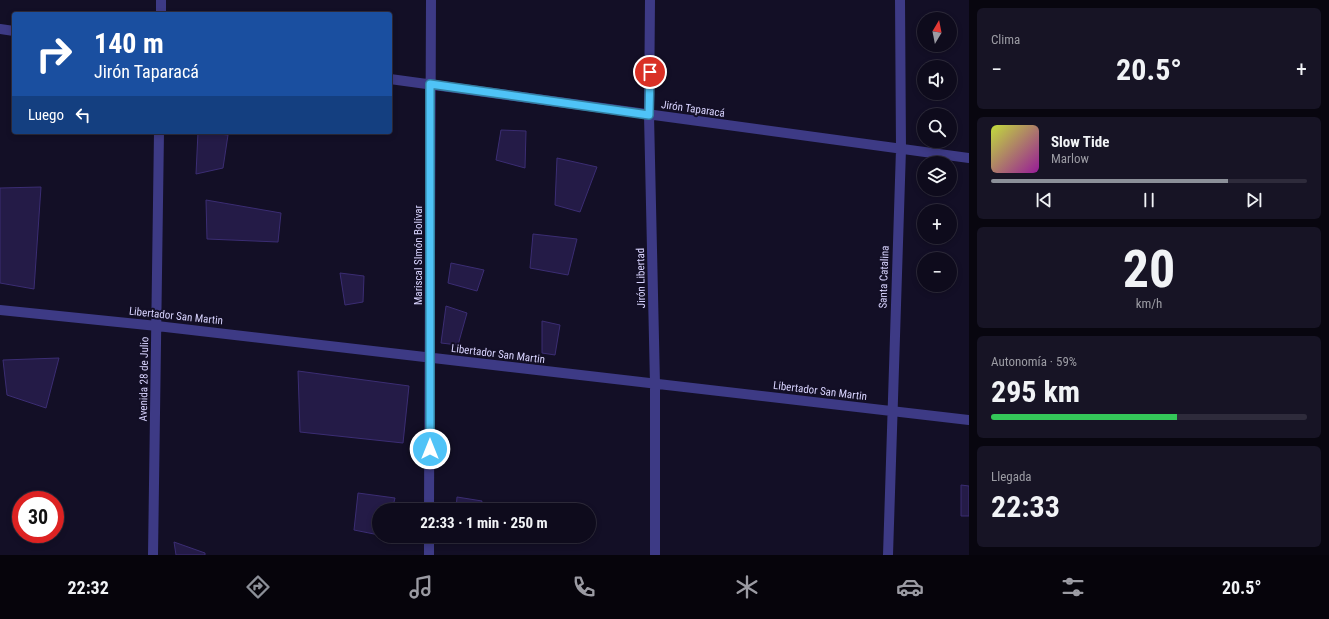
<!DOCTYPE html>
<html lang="es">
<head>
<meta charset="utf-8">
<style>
  body { margin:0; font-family:"Roboto Condensed",sans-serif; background:#171425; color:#f1f3f6; height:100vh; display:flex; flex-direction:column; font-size:15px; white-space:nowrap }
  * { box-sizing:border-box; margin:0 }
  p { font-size:13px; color:#9b9ba3 }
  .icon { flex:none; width:22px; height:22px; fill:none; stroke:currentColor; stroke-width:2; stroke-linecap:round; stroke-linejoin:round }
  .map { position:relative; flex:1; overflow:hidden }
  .side { display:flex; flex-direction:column; gap:8px; padding:8px; background:#08060f; width:360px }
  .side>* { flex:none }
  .guide { position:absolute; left:12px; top:12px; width:380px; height:122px; border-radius:4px; box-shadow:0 2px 6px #0003,0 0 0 1px #2e2b3b; background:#1a4fa0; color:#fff; overflow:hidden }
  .needle { width:26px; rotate:10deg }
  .controls { position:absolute; left:917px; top:12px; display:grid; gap:8px }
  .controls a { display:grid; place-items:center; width:40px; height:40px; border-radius:50%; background:#0e0b1c; box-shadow:0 2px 6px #0003,0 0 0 1px #2e2b3b; font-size:20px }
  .speed { position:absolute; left:12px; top:491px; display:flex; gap:8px; font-size:20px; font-weight:700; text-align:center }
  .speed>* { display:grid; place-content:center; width:52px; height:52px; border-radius:50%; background:#0e0b1c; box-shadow:0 2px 6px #0003,0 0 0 1px #2e2b3b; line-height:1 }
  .speed .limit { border:6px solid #d22; background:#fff; color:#111 }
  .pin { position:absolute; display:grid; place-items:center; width:34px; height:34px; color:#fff; margin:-17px; border:2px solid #fff; border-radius:50%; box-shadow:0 1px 4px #0007 }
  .me { position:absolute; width:44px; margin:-22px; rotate:0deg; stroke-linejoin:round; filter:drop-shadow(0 0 3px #0008) }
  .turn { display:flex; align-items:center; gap:14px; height:84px; padding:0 16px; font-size:18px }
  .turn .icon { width:52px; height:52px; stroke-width:2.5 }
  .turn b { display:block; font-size:28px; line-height:34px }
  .then { display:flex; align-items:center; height:38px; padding:0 16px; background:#0003; gap:8px; font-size:15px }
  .big { font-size:30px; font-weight:700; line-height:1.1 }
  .side .widget { flex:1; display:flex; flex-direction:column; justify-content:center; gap:6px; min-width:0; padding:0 14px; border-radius:6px; background:#171425 }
  .side .dial { align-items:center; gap:0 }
  .dial b { font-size:52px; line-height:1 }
  .song { display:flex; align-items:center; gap:12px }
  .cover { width:48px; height:48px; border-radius:6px; background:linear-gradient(135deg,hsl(70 70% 55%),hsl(300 70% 35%)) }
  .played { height:4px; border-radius:2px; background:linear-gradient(90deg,#8c9099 75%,#2e2b3b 75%) }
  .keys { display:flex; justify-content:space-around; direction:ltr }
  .heat { display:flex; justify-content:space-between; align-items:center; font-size:22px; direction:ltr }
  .charge { height:6px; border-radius:3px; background:linear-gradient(90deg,#34c759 59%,#2e2b3b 0) }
  .trip { position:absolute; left:372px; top:503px; width:224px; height:40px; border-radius:20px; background:#0e0b1c; box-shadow:0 2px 6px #0003,0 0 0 1px #2e2b3b; font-weight:700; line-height:40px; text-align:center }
  .dock { display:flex; height:64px; justify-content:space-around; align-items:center; background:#06040b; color:#9b9ba3 }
  .dock .icon { width:28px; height:28px }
  .dock .on { color:#8c9099 }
  .dock b { font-size:18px; color:#f1f3f6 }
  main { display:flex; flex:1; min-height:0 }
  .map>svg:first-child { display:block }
  .building { fill:#241b47; stroke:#3b2d73 }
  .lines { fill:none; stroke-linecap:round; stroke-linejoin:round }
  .minor { stroke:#3d3a85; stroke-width:10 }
  .route-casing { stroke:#337fa1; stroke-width:10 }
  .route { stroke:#4fc3f7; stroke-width:7 }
  .labels { text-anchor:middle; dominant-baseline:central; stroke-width:4; stroke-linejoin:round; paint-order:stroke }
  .street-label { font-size:11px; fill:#d9d4ff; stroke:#130f26 }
</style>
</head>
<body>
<main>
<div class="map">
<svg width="969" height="555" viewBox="0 0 969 555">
  <rect width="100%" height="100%" fill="#130f26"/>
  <path class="building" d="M501 130 526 131 525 168 496 160Z
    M198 132 228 135 223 168 196 174Z
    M557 158 597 167 580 212 555 205Z
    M41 187 34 289 0 283V188Z
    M206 200 281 213 278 242 207 239Z
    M533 234 577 239 568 275 530 268Z
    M451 263 484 270 477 291 448 283Z
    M340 273 364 276 363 302 345 305Z
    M446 306 467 313 458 345 441 343Z
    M542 321 560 325 555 355 542 353Z
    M59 358 46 408 7 395 3 360Z
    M298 371 409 386 403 443 300 432Z
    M961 485 969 486V516H961Z
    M358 493 395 498 392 510H379V535L354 530Z
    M457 497 482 501 480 510H456Z
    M174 542 205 553V555H176Z"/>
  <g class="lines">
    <path class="minor" d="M650 0 649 115 655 384V555
      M161 14V0
      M0 29 14 31
      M390 79 969 158
      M0 310 157 326 969 420
      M429 510 431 0
      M153 555 159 132
      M429 555V536
      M888 555 901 149 900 0"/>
  </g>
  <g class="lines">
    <g class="route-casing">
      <path id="route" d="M430 449V84L649 115 650 72"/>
    </g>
    <use href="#route" class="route"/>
  </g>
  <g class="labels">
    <g class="street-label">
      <text transform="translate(693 109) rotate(8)">Jirón Taparacá</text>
      <text transform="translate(418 255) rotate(-90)">Mariscal SImón Bolívar</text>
      <text transform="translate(884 277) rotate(-88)">Santa Catalina</text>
      <text transform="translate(641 278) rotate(-91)">Jirón Libertad</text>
      <text transform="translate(176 316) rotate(6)">Libertador San Martin</text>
      <text transform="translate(498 354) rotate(7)">Libertador San Martin</text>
      <text transform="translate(144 379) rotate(-89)">Avenida 28 de Julio</text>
      <text transform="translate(820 391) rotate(7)">Libertador San Martin</text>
    </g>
  </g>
</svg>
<div class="controls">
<a><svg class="needle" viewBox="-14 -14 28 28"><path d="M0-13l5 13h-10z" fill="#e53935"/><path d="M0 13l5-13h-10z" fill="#9b9ba3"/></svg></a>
<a><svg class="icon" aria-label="sound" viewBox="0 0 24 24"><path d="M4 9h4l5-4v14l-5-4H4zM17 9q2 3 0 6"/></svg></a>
<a><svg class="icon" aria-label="search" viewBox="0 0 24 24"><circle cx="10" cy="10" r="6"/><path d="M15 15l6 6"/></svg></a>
<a><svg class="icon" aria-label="layers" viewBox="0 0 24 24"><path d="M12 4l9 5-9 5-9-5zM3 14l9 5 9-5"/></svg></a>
<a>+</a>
<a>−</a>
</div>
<div class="speed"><div class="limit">30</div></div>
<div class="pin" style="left:650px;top:72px;background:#d93025"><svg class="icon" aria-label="arrive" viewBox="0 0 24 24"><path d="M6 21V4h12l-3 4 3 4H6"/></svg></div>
<svg class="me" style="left:430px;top:449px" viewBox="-20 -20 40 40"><circle r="17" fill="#4fc3f7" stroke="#fff" stroke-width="3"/><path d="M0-11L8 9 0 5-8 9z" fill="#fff"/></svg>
<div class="trip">22:33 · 1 min · 250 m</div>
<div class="guide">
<div class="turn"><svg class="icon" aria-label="right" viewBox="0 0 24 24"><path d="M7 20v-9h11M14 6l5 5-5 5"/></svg><div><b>140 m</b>Jirón Taparacá</div></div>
<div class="then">Luego<svg class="icon" aria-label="left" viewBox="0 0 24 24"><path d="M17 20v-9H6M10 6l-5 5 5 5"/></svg></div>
</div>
</div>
<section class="side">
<div class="widget"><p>Clima</p>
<div class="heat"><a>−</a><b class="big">20.5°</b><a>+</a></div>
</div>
<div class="widget">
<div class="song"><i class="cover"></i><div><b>Slow Tide</b><p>Marlow</p></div></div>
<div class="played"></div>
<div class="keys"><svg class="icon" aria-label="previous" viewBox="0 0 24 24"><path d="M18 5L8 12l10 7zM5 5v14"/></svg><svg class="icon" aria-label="pause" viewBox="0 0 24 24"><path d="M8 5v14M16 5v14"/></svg><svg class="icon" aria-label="next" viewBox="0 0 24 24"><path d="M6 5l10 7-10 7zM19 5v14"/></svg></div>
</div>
<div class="widget dial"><b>20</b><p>km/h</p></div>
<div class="widget"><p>Autonomía · 59%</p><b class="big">295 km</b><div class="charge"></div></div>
<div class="widget"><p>Llegada</p><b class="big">22:33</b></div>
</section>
</main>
<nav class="dock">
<b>22:32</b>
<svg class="icon on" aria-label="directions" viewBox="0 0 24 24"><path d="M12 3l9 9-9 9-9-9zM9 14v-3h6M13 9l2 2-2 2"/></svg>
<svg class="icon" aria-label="music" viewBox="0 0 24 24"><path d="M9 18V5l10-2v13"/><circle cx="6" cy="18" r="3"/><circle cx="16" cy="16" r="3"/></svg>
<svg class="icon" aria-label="phone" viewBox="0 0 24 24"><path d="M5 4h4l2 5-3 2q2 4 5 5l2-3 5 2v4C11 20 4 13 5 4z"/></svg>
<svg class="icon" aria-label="climate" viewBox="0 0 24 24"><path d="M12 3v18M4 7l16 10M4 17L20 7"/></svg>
<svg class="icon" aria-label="car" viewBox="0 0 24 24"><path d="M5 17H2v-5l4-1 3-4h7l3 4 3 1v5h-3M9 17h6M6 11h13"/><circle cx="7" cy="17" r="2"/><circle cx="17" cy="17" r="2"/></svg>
<svg class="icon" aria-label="filters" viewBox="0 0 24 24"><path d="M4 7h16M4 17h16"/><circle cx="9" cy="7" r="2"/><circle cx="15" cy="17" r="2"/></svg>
<b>20.5°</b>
</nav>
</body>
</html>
